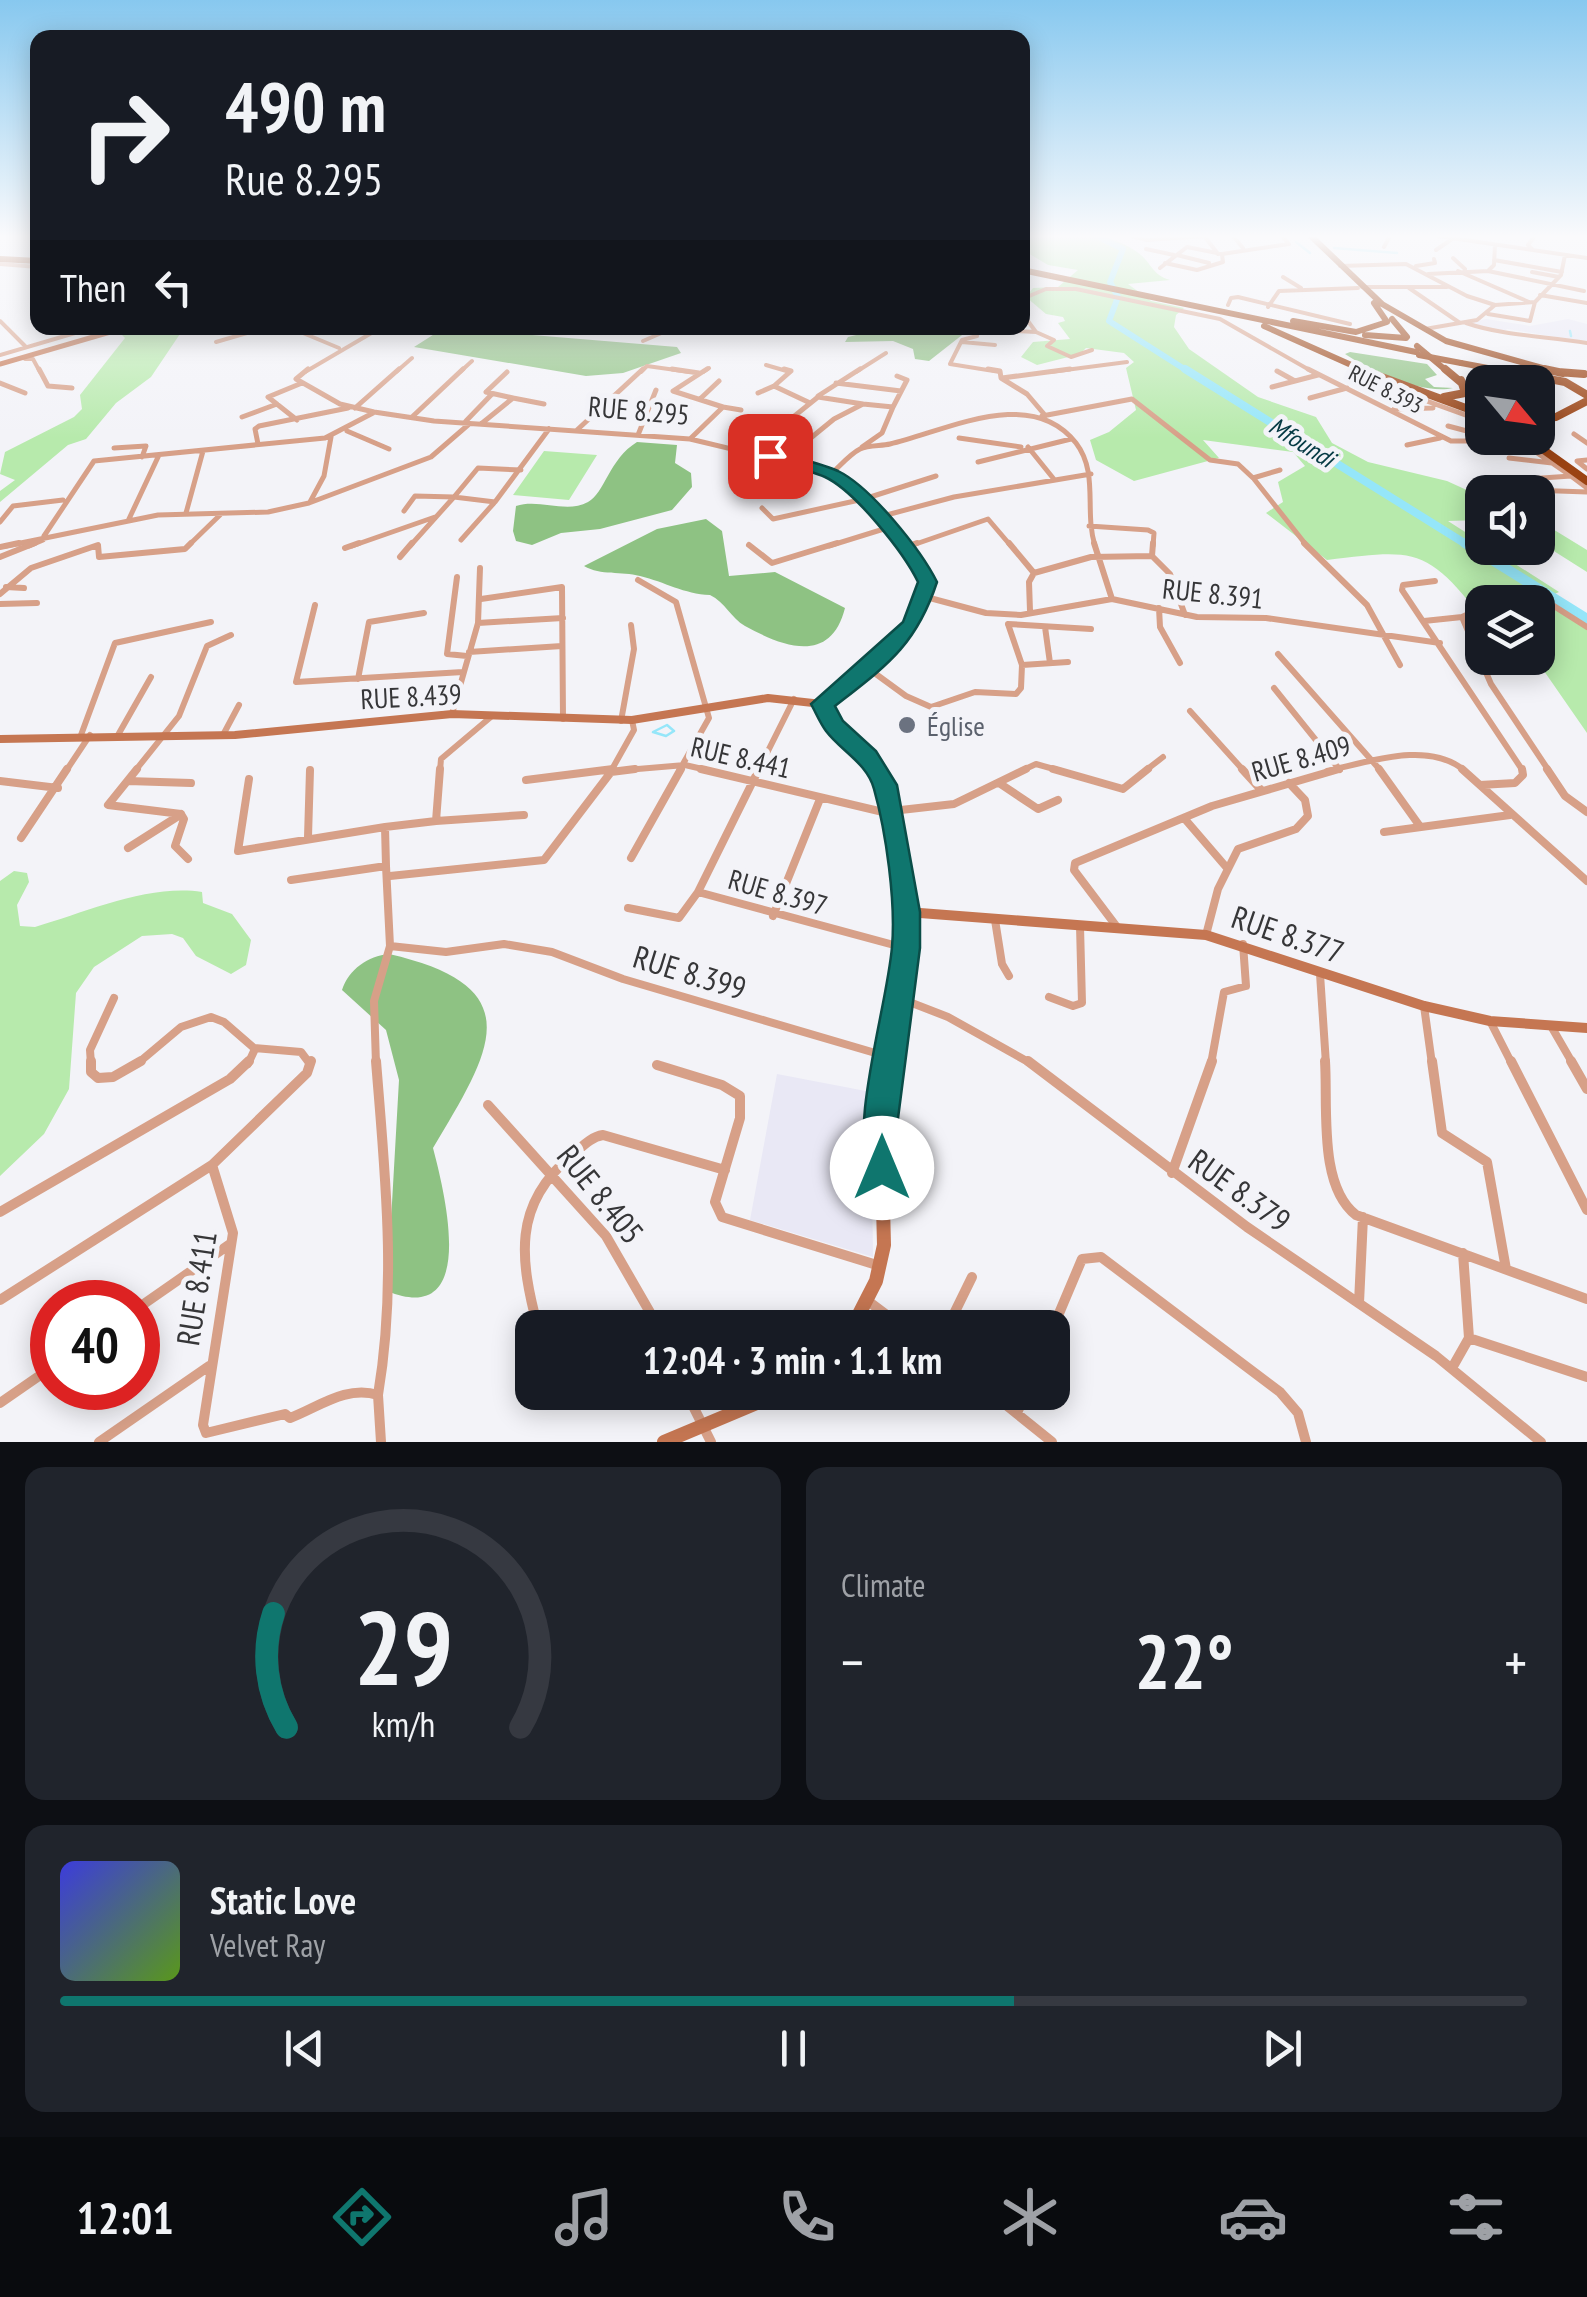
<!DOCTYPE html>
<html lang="en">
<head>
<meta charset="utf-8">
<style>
  body { margin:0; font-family:"PT Sans Narrow",sans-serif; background:#20242c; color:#f1f3f6; height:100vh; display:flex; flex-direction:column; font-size:38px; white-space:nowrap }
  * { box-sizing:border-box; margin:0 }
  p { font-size:32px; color:#9ea1a6 }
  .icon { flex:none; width:55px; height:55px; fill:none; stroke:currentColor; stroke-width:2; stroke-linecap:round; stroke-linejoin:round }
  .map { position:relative; height:1442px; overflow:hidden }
  .sheet { display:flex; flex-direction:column; gap:25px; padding:25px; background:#0d0f14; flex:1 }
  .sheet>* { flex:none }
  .hud { position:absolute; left:30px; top:30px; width:1000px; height:305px; border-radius:20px; box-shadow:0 5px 25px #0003; background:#171b24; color:#f1f3f6; overflow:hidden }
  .needle { width:65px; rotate:119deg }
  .controls { position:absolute; left:1465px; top:365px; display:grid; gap:20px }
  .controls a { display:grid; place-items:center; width:90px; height:90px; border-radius:20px; background:#171b24; box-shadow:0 5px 25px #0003; font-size:50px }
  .speed { position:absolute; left:30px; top:1280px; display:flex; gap:20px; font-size:50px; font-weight:700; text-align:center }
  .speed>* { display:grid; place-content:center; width:130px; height:130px; border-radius:50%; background:#171b24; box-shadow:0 5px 25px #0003; line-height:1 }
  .speed .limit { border:15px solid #d22; background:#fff; color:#111 }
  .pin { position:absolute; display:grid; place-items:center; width:85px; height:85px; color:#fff; margin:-42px; border-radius:20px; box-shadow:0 5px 15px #0006 }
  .me { position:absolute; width:110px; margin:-55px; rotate:0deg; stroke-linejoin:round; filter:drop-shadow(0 0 8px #0008) }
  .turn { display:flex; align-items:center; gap:35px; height:210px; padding:0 30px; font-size:45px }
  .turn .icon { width:130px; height:130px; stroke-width:2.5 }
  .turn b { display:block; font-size:70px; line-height:85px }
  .then { display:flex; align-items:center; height:95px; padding:0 30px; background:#0003; gap:20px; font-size:38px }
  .big { font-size:75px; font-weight:800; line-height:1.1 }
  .sheet .widget { flex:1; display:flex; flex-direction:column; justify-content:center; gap:15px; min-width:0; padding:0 35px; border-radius:20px; background:#20242c }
  .sheet .dial { align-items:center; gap:0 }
  .dial svg { height:260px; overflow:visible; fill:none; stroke:#363941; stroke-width:7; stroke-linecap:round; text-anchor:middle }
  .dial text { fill:#f1f3f6; stroke:none }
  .song { display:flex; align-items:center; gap:30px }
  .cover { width:120px; height:120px; border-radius:15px; background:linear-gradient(135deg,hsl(240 70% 55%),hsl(90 70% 35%)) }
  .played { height:10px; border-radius:5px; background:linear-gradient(90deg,#0f766e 65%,#363941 65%) }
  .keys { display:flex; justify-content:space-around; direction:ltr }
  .heat { display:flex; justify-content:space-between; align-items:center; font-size:55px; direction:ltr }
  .sheet .tiles { flex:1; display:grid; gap:25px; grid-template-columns:1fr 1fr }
  .widget:last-child { grid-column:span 2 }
  .trip { position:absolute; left:515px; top:1310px; width:555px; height:100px; border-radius:20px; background:#171b24; box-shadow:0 5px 25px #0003; font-weight:800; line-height:100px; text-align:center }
  .menu { display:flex; height:160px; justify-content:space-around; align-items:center; background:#090b0e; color:#9ea1a6 }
  .menu .icon { width:70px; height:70px }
  .menu .on { color:#0f766e }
  .menu b { font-size:45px; color:#f1f3f6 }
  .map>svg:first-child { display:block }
  .built { fill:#e9e8f5 }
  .green { fill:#b7eaac }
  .forest { fill:#8ec283 }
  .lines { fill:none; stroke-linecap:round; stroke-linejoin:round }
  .stream { stroke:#95e6f9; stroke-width:2.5 }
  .river-far2 { stroke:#95e6f9; stroke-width:6 }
  .river-far1 { stroke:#95e6f9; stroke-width:8 }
  .river { stroke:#95e6f9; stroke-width:10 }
  .street-far4 { stroke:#d7a088; stroke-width:4 }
  .street-far3 { stroke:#d7a088; stroke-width:5 }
  .street-far2 { stroke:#d7a088; stroke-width:6 }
  .street-far1 { stroke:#d7a088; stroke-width:8 }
  .street { stroke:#d7a088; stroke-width:10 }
  .secondary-far3 { stroke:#c57652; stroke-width:5 }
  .secondary-far2 { stroke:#c57652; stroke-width:8 }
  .secondary-far1 { stroke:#c57652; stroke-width:10 }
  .secondary { stroke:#c57652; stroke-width:14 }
  .highway-far1 { stroke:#9b4313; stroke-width:6 }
  .highway { stroke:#9b4313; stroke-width:8 }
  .highway-bridge { stroke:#9b4313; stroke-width:6 }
  .route { fill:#0f766e; stroke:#0a4d48; stroke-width:2.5 }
  .worship-dot { fill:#6b7280; stroke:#f3f3f8; stroke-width:4 }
  .labels { text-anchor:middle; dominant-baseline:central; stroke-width:10; stroke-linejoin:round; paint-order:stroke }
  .far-street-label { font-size:22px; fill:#363638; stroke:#f3f3f8 }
  .far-water-label { font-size:25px; font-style:italic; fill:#053a44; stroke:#f3f3f8 }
  .street-label { font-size:28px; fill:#363638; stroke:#f3f3f8 }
  .worship-label { font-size:28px; fill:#5b616d; stroke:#f3f3f8; text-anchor:start }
  .near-street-label { font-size:32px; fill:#363638; stroke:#f3f3f8 }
</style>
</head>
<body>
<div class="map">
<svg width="1587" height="1442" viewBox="0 0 1587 1442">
  <rect width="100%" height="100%" fill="#f3f3f8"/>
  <path class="built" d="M1486 319 1530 326 1568 319 1587 324V342L1507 329 1502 333 1469 323Z
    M777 1074 871 1092 873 1257 750 1220Z"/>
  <path class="green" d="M1023 236C1059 236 1110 228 1141 255 1153 266 1153 275 1170 280L1128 284 1151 301 1184 308 1176 315 1174 327 1189 349 1258 397 1316 417 1332 443 1368 462 1447 481 1482 497V520L1448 521 1559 592 1543 599 1587 630V733L1535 658 1538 602H1482V611H1476C1425 544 1407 551 1327 560L1266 513 1283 502 1278 482 1305 466 1293 452 1203 440 1219 458 1134 481 1096 460 1090 440 1109 432 1136 410 1126 368 1134 362 1124 353 1086 348 1080 354 1037 365 1021 357 1033 342 1070 339 1058 323 1065 321 1063 317 1046 314 1026 297 1033 288 1058 287 1078 270 1048 265 1023 250Z
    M143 328H184L151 377 116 403 86 439 68 445 0 502V491L15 480 0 474 5 452 74 417 82 409 80 395 125 338 121 334Z
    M544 451 597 455 569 500 513 495Z
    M1538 520 1587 550V572L1538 541Z
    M14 871 27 873 29 882 17 905 20 926 35 927C87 912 148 884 202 892L203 903 232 914 251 940 246 965 231 974 196 956 183 938 172 934 142 936 94 967 76 993 69 1089 44 1134 0 1176V881Z"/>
  <path class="forest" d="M885 328H971L929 361 915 359 913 349 893 341 845 342 848 337Z
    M459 329 677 347 681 353 623 373 586 376 414 347 436 333Z
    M1350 352 1427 364 1437 375 1425 379 1434 387 1453 388C1423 395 1370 371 1345 354Z
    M637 442 677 445 675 463 691 473 692 487 672 510 600 529 561 533 532 545 516 541 513 531 516 506C539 498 566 514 588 502 605 493 609 459 637 442Z
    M706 519 722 531 729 576 775 572 845 608C831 664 785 648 745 626 731 618 725 602 710 595 684 594 665 582 640 576 621 571 601 576 584 566L657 529Z
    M389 954C534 987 490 1052 433 1148 444 1190 480 1329 387 1291L399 1080 386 1030 342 990C349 969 368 956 389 954Z"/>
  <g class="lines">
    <path class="stream" d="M1296 242 1310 253
      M1334 248 1397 253
      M1570 331 1571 336
      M667 725 674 731 666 736 653 732Z"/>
    <path class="river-far2" d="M1097 236 1123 249 1110 282 1118 297 1109 321 1189 372"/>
    <path class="river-far1" d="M1185 369 1469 546"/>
    <path class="river" d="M1465 543 1587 619"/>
    <path class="street-far4" d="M1131 236 1147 240 1205 236
      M1233 236 1243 248
      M1438 236 1587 258
      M1205 237 1218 254
      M1384 247 1390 236
      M1146 249 1174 255
      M1532 249 1528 245 1535 236
      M1436 250 1452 239
      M1177 255 1209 263
      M1453 258 1465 269
      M1494 260 1562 272
      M1165 263 1197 270 1223 262 1222 254 1289 244 1282 236
      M0 264 38 267
      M1340 266 1406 264 1467 296 1495 305
      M1416 266 1435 263 1434 259
      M1160 268 1187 247 1222 254
      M1458 271 1529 302
      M1488 271 1584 291
      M1532 272 1559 277
      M1428 274 1488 271 1494 265 1495 245
      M1283 277 1301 288
      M1362 287H1447
      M1409 288 1460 323
      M1540 295 1587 303
      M1022 299 1046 289H1076L1220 319 1313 372
      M1228 305 1231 298 1238 297 1350 324
      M1268 307 1279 291 1358 288
      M1022 313 1036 332 1054 340 1047 346 1071 357 1092 350
      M1488 314 1530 321 1535 302
      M0 321 25 346
      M1466 323C1504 336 1546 336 1587 343
      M291 328 339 348
      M691 328 728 329
      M904 328H915
      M1425 329 1477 320 1495 305 1535 302 1561 275 1565 255
      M643 341 673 328
      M216 342 264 328
      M962 342 995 345
      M0 355 92 328
      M25 359H33L40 372
      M766 365 790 372
      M305 372 380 328
      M396 372 412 358
      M460 372 472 361
      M641 372 647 366 690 372
      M703 372 709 368
      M856 372 886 353
      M1000 372 950 364 962 340 977 336 976 329 1036 332
      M1050 372 1127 362"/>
    <path class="street-far3" d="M39 369 48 386 72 388
      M308 369 296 379 340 404 374 412 434 421 690 439 819 470 864 499 904 546
      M672 369 699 373
      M784 369 791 371 774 386 808 402
      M988 369 1000 371 1001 378 1027 394 1044 414
      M1308 369 1451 441H1499L1542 449
      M1277 371 1295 381
      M1002 378 1070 369
      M0 383 25 393
      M836 383 901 391
      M1272 387 1318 375
      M1399 391 1482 421
      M486 392 507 372
      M758 393 774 386
      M818 396 860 369
      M513 398 544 404
      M1310 398 1347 388
      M700 399 719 381
      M863 404 893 407 907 380 897 376
      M723 407 741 410
      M355 408 399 369
      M1394 409 1433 408
      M1042 416 1132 399 1210 460 1238 464 1253 478 1280 470
      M242 417 277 404
      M412 417 463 369
      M297 420 268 397 302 383
      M466 421 492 394
      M481 424 513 398 486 392
      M1448 426 1482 435
      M577 430 643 369
      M347 431 389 449
      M1574 434 1587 443
      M638 435 656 390
      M691 438 723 407 673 391 707 369
      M959 438 1021 447
      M258 444 255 429 259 426 348 408
      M1407 445 1440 438
      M862 447 882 433 893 407
      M1028 447 1053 478
      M114 448 146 446 142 457
      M751 451 818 397 863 404 834 419 785 459
      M1509 458 1552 463 1515 438
      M1587 460 1577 461 1587 469
      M978 462 1071 439
      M831 474C840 466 850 454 860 449 868 445 881 446 890 444 946 431 1031 385 1076 443 1099 473 1084 511 1095 546
      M1571 476 1587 488
      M1254 479 1307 546
      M1496 481 1571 476 1552 463
      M1530 490 1587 492
      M310 502 324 476 331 437
      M762 508 773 519 864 499 936 476
      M404 511 415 496 454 497 478 468 521 470
      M186 513 203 451
      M879 517 954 497 1091 474
      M128 521 159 455
      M0 522 13 506 63 500
      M1089 526 1148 530 1154 533 1153 546
      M44 536 94 461 325 438 373 413
      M461 540 494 503
      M6 546 158 515 268 512 309 503 431 457 468 425
      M29 546 43 540
      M188 546 220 515
      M352 546 435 517
      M410 546 454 497 495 502 549 429
      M829 546 887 528
      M910 546 988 519 1011 546"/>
    <path class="street-far2" d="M1009 543 1034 573
      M1094 543 1112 599
      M1304 543 1367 605 1400 665
      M749 545 772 563 837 543
      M0 547 19 543
      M906 547 917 543
      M345 548 359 543
      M1152 556 1170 574 1185 615
      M0 557 35 543
      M400 557 412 543
      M457 577 447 654 467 656
      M638 580 676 602 709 718 679 771
      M1435 581 1403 585 1402 590 1523 771
      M6 587 24 588
      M0 594 31 568 98 545 99 557 185 549 191 543
      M926 597 986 613 1021 615 1112 599 1197 617 1266 618 1440 643
      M481 599 562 587 563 719
      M1498 602 1546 601 1587 627
      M0 604 37 603
      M315 605 296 682 463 672
      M1159 608 1160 627 1180 663
      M1030 611 1029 582 1034 573 1091 557 1152 556 1153 543
      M1462 617 1491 684 1549 771
      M1424 621 1462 617 1482 608
      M478 623 563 618
      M1008 624 1091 629
      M1008 624 1022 665
      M1045 627 1050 663
      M469 652 562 646
      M1278 654 1381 771
      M869 669 906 696 931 707 975 692 1016 694 1021 688 1022 665 1068 662
      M358 679 369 622 424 613
      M1274 688 1340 770
      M822 704C868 670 905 643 927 589L918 562 902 543
      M1190 711 1244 771
      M452 714 478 623 480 568
      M621 721 634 649 631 625
      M81 735 115 643 211 622
      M118 735 151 677
      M223 735 239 705
      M66 771 90 735
      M135 771 179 716 207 646 231 635
      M440 771 441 759 492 716
      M611 771 634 730 632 720
      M614 771 685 765 711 771
      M758 771 794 699
      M1021 771 1036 764 1061 771
      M1145 771 1163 757
      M1327 771C1369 762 1429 740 1465 771"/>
    <path class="street-far1" d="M137 769 108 805 181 814
      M701 769 883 812 954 804 1026 769
      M759 769 698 892 905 948
      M1053 769 1123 789 1148 769
      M1242 769 1262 791
      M1379 769 1419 825
      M1462 769 1587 881
      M1547 769 1565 796 1587 812
      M249 779 238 851 385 827
      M526 780 613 769
      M0 781 58 788
      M128 781 191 783
      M999 783 1038 809 1058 800
      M1480 785 1515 783 1523 775 1522 769
      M181 814 184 819 175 846 188 859
      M1184 818 1227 868
      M436 821 524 815
      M1384 832 1510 815
      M308 837 310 770
      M21 838 67 769
      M128 848 180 815
      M631 858 681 769
      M390 876 544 860 611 772 635 769
      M291 880 386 866 385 827 436 821 440 769
      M628 908 679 918 698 892
      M773 916 820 799
      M995 920 1002 964 1009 976
      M1117 927 1074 870 1075 863 1212 806 1339 769
      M1206 935 1218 889 1238 849 1296 829 1308 816 1305 800 1289 783
      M390 946 446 952 504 944 552 952 623 979 889 1057
      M1320 974 1326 1064
      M1049 997 1073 1006 1082 1003 1080 926
      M899 998 948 1017 1032 1064
      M1424 1006 1432 1064
      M1490 1021 1512 1064
      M1551 1026 1573 1064
      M91 1064 90 1050 114 998
      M137 1064 181 1027 211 1017 224 1022 254 1048 301 1052 310 1064
      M248 1064 255 1049
      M376 1064 374 1001 390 946 386 866
      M1211 1064 1224 992 1246 986 1243 944"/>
    <path class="street" d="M91 1061V1072L98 1078 113 1077 141 1061
      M311 1061 307 1073 212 1165 233 1233 203 1425 206 1433 285 1414 290 1418C319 1407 346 1385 378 1395L381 1442
      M376 1061C385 1174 397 1283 378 1395
      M1028 1061 1247 1227 1436 1356 1541 1442
      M1325 1061C1328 1106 1318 1186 1356 1215L1587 1299
      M1432 1061 1442 1133 1487 1162 1506 1269
      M1511 1061 1587 1210
      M1571 1061 1587 1089
      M657 1065 722 1085 740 1096V1118L715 1202 722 1217 880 1266
      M488 1105 606 1236 659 1328
      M1172 1173 1212 1061
      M0 1212 230 1079 249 1061
      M0 1300 212 1165
      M868 1301 904 1328
      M1359 1303 1363 1217
      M138 1308 230 1244
      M538 1328C520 1260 512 1205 571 1156 581 1148 590 1137 603 1135L725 1170
      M947 1328 972 1277
      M1052 1330 1082 1259 1101 1257 1280 1392 1298 1413 1306 1442
      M1469 1338 1587 1377
      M1452 1368 1469 1338 1463 1253
      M583 1392H592
      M686 1392 711 1442
      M990 1392 1052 1442
      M0 1403 52 1367
      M1017 1413 1026 1392
      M99 1442 209 1366"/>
    <path class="secondary-far3" d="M0 364 124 328"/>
    <path class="secondary-far2" d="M0 739 235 735 452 714 632 720 768 698 822 704 834 726 876 771"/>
    <path class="secondary-far1" d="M875 769 885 785 907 912 890 1064
      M907 912 1206 935 1424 1006 1490 1021 1587 1028"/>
    <path class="secondary" d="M852 1328 876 1281 884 1245 881 1126 890 1061
      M664 1442 783 1392"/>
    <path class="highway-far1" d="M1311 236 1382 304
      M0 259 38 261
      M1022 270 1416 352
      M1382 304 1446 341 1557 372
      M1392 319 1407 337
      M1293 321 1356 332 1387 322 1374 303
      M1264 326 1367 372
      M1365 335 1406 338
      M1417 346 1448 372
      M1461 363 1509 372"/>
    <path class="highway" d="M1360 369 1482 414
      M1445 369 1482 400
      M1496 369 1565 382 1587 395
      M1544 369 1563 373
      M1558 372 1584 374
      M1444 397 1465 393 1461 380
      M1538 419 1556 417 1587 401
      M1527 438 1587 481"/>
    <path class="highway-bridge" d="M1419 355 1461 363"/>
  </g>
  <linearGradient id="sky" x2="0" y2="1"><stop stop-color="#87c8ef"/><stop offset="0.54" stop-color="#fafafc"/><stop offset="1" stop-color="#fafafc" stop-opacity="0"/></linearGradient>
  <rect width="1587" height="438" fill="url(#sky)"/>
  <path class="route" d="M770 451C792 457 817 462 838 471 871 487 921 550 937 582 916 646 886 666 835 706L843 721 876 751 897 785 920 912V948L897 1126 899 1168 894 1180 882 1185 870 1180C848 1128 887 1007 892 947 896 902 886 832 874 789 867 763 841 751 826 731 820 723 816 713 811 704L903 622 918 582C904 553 855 491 825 477 806 469 784 465 764 459V452Z"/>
  <circle class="worship-dot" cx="907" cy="725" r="10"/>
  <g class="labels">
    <g class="far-street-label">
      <text transform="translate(1386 389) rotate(27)">RUE 8.393</text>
    </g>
    <g class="far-water-label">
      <text transform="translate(1302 442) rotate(32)">Mfoundi</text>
    </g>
    <g class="street-label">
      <text transform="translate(639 410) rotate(5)">RUE 8.295</text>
      <text transform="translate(1213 593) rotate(6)">RUE 8.391</text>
      <text transform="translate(411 696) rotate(-3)">RUE 8.439</text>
      <text transform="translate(741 757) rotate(13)">RUE 8.441</text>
      <text transform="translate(1301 758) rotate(-16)">RUE 8.409</text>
      <text transform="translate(778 892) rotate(16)">RUE 8.397</text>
    </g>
    <g class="worship-label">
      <text x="927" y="725">Église</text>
    </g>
    <g class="near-street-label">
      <text transform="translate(1288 934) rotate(19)">RUE 8.377</text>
      <text transform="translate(690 972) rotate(17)">RUE 8.399</text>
      <text transform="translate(1240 1190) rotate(36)">RUE 8.379</text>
      <text transform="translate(601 1194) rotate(51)">RUE 8.405</text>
      <text transform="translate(196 1288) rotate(-81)">RUE 8.411</text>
    </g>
  </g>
</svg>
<div class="controls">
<a><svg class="needle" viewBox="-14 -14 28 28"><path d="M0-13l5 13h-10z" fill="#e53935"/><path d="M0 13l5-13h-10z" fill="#9ea1a6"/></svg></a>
<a><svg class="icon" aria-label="sound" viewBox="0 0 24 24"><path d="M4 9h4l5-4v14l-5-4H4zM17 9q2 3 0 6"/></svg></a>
<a><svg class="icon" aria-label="layers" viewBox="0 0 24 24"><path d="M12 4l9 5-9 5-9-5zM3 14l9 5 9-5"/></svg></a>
</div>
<div class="speed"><div class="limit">40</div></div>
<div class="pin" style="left:770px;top:456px;background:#d93025"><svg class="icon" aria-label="arrive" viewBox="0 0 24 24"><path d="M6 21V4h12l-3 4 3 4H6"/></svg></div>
<svg class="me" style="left:882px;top:1168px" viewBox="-20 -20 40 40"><circle r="19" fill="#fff"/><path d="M0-13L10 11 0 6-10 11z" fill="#0f766e"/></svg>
<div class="trip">12:04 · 3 min · 1.1 km</div>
<div class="hud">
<div class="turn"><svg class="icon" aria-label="right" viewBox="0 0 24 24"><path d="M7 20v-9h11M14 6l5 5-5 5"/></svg><div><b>490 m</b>Rue 8.295</div></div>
<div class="then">Then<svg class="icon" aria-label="left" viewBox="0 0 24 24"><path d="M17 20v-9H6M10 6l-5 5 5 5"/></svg></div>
</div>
</div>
<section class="sheet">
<div class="tiles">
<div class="widget dial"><svg viewBox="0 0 100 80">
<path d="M14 69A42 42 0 1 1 86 69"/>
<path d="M14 69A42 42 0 0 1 10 34" stroke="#0f766e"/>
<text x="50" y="56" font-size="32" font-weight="700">29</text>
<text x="50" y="72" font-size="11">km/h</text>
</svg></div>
<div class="widget"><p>Climate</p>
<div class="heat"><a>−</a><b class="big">22°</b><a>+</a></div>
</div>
<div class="widget">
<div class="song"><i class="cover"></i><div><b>Static Love</b><p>Velvet Ray</p></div></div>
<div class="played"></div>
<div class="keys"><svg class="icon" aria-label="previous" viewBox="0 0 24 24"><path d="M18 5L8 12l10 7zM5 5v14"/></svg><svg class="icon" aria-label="pause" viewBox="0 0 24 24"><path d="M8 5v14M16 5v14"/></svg><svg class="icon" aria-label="next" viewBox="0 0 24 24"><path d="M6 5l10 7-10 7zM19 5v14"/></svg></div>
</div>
</div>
</section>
<nav class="menu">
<b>12:01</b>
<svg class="icon on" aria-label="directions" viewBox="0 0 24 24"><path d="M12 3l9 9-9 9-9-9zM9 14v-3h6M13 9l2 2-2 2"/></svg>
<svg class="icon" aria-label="music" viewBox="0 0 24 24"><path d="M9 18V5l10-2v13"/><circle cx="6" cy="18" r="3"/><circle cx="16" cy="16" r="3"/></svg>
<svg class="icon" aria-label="phone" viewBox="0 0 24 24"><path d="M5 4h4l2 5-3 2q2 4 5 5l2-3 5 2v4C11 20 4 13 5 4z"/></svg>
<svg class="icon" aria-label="climate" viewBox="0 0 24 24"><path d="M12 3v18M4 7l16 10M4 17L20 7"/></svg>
<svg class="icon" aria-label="car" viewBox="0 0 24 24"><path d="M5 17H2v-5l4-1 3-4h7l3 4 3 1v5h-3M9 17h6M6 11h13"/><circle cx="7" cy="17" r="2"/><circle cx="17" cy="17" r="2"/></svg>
<svg class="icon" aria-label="filters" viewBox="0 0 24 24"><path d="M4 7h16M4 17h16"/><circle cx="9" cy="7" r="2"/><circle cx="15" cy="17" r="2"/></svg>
</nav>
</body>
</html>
